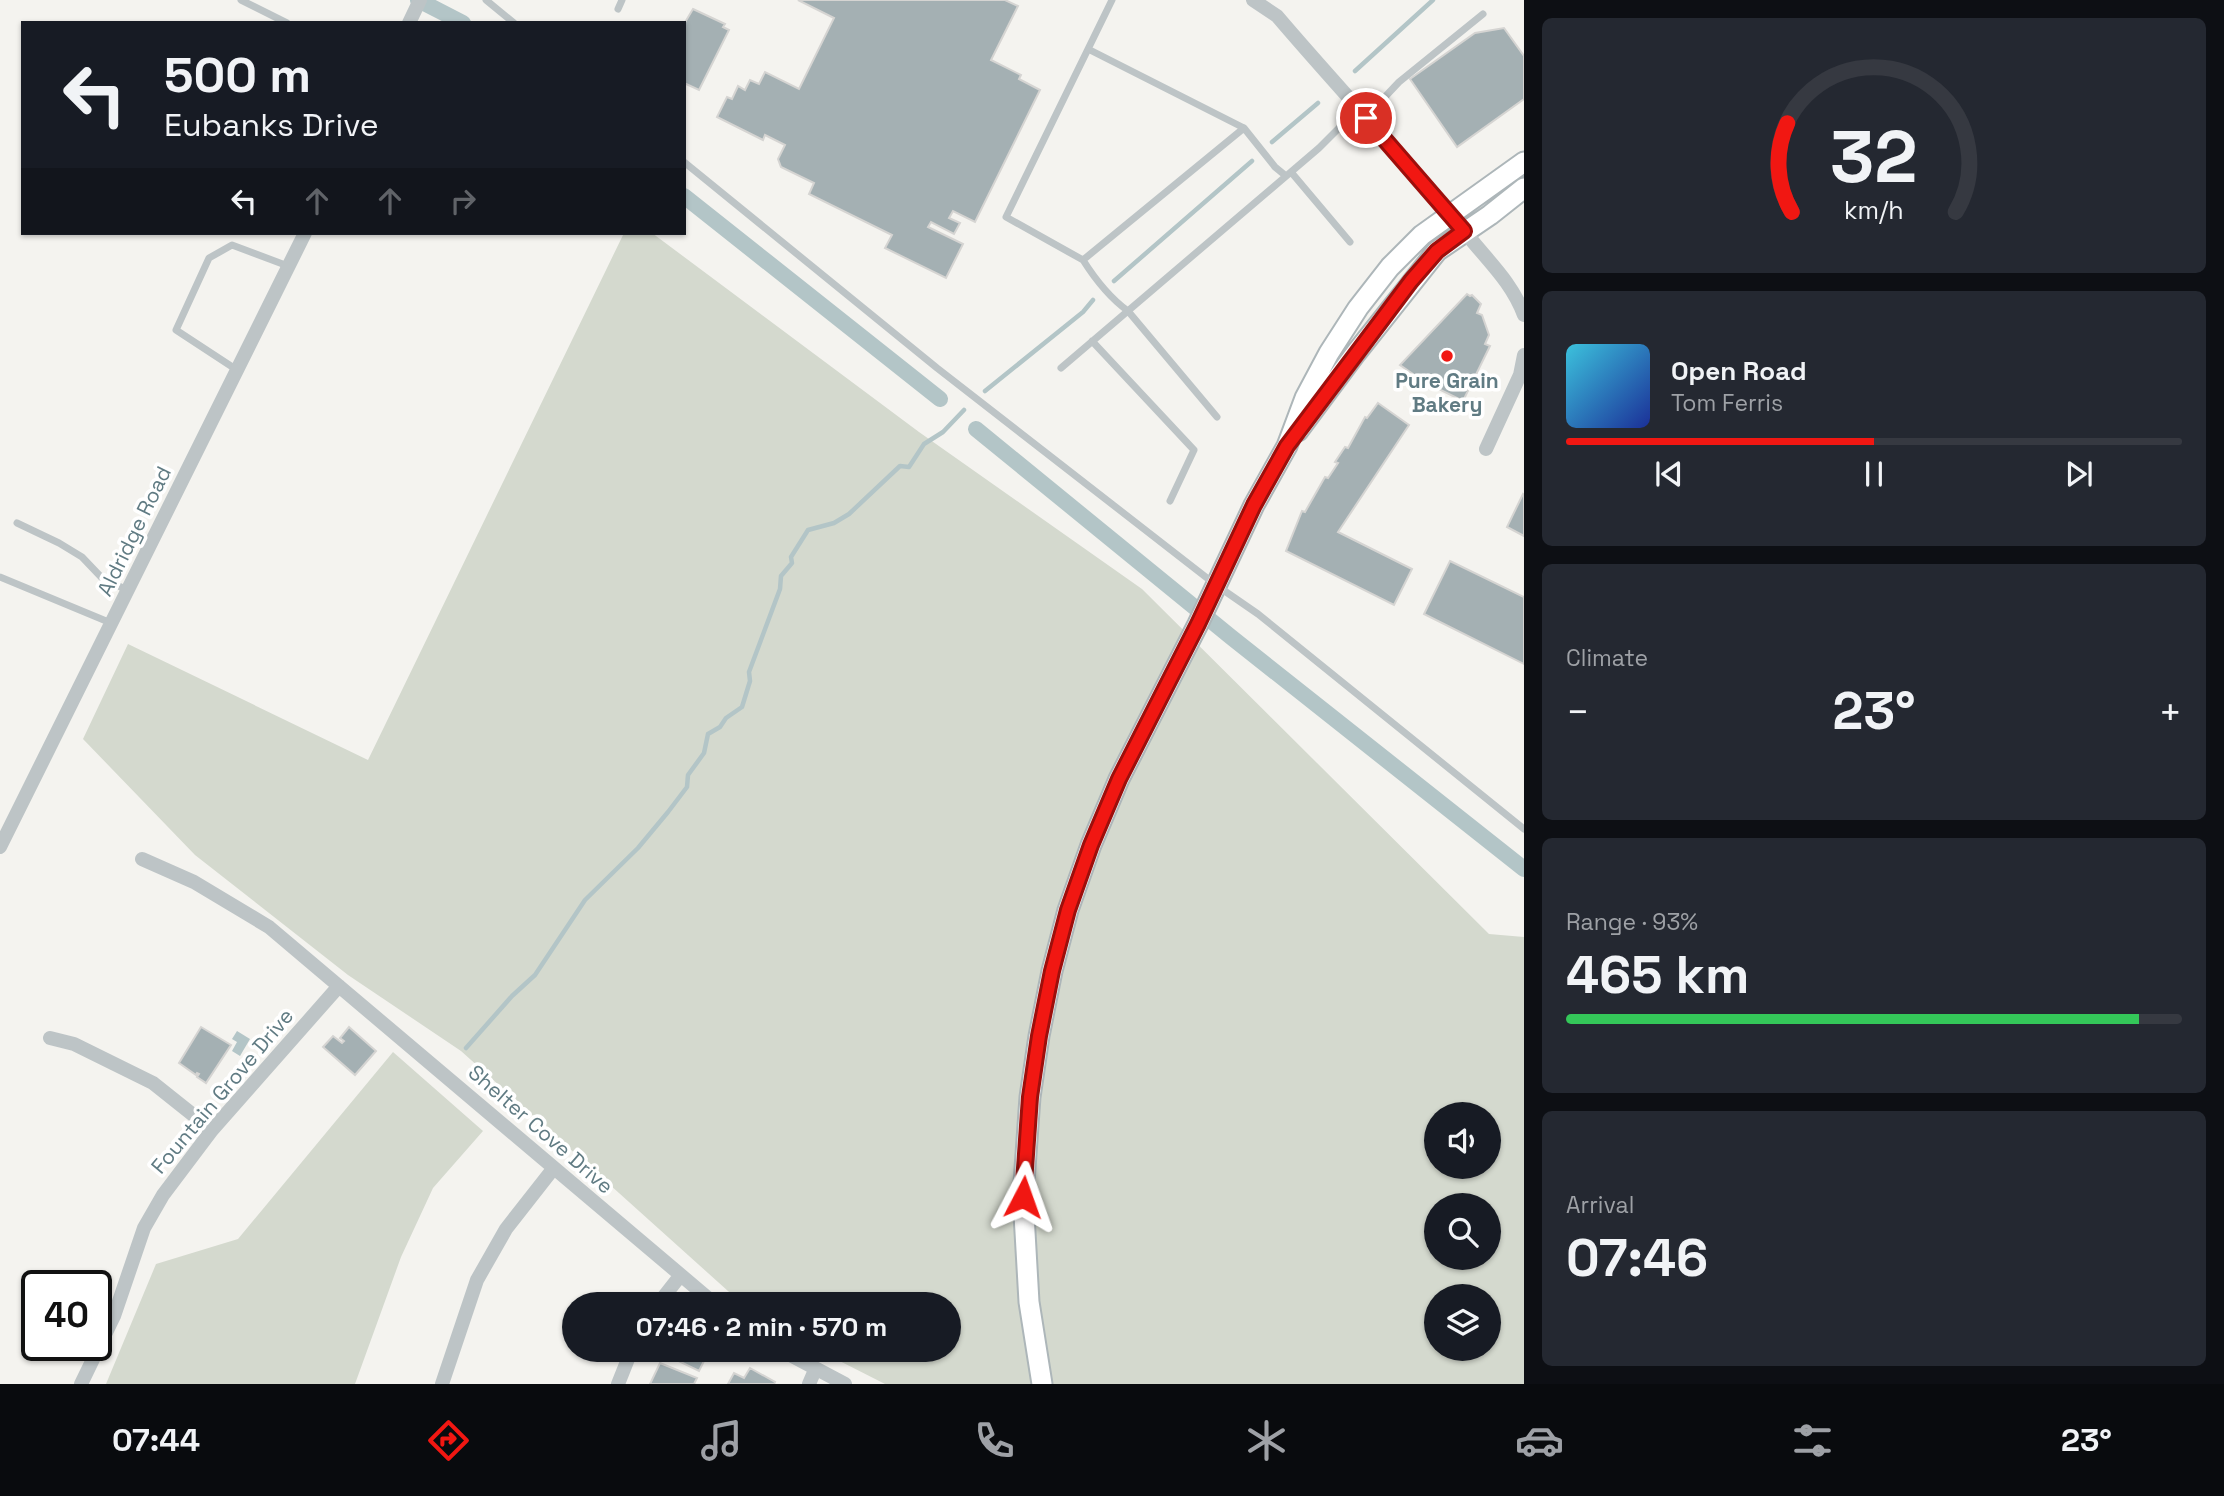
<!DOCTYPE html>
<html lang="en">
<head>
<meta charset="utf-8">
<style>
  body { margin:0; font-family:"Space Grotesk",sans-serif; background:#242831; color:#f1f3f6; height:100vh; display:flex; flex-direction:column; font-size:26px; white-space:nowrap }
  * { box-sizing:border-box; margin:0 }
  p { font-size:23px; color:#9ea1a6 }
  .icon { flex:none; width:38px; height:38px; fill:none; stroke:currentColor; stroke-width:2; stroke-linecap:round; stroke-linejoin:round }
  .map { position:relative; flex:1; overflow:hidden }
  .details { display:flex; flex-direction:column; gap:18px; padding:18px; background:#0d0f14; width:700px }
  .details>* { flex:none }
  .banner { position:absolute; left:21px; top:21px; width:665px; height:214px; border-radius:0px; box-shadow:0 2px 5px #0004; background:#171b24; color:#f1f3f6; overflow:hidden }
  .tools { position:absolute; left:1424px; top:1102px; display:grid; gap:14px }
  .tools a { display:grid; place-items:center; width:77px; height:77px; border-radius:50%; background:#171b24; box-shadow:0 2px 5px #0004; font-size:35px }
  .speed { position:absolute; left:21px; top:1270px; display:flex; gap:14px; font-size:35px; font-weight:700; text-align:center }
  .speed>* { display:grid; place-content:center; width:91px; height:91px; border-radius:50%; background:#171b24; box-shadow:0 2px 5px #0004; line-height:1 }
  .speed .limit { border:4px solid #111; border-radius:10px; background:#fff; color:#111 }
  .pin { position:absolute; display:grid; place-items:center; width:60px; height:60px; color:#fff; margin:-30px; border:4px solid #fff; border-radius:50%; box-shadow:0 2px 7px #0007 }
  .me { position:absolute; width:77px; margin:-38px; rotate:4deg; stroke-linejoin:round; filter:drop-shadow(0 0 5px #0008) }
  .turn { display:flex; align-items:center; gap:24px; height:147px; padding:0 28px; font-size:32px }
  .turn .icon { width:91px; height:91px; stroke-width:2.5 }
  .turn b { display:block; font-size:49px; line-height:60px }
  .lanes { display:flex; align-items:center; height:66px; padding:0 28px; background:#0003; justify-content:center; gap:35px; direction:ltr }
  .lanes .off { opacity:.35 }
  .big { font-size:52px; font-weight:600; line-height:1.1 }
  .details .card { flex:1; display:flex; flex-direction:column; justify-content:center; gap:10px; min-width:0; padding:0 24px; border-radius:10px; background:#242831 }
  .details .dial { align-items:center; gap:0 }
  .dial svg { height:182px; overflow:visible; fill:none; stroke:#363941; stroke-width:7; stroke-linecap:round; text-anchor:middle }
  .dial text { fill:#f1f3f6; stroke:none }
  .song { display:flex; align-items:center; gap:21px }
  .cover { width:84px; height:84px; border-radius:10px; background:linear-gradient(135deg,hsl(190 70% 55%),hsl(230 70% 35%)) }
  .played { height:7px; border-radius:4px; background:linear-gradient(90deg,#f11712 50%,#363941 50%) }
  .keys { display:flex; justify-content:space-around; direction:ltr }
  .heat { display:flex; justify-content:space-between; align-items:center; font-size:38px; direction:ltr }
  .charge { height:10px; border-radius:5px; background:linear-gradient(90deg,#34c759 93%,#363941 0) }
  .trip { position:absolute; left:562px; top:1292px; width:399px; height:70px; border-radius:35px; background:#171b24; box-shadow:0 2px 5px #0004; font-weight:600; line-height:70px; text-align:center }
  .menu { display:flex; height:112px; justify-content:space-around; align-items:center; background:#090b0e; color:#9ea1a6 }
  .menu .icon { width:49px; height:49px }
  .menu .current { color:#f11712 }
  .menu b { font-size:32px; color:#f1f3f6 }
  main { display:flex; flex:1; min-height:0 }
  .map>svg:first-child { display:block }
  .green { fill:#d4d9ce; fill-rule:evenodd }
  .water { fill:#b3c5c7 }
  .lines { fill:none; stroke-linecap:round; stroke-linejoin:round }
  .stream { stroke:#b3c5c7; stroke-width:4.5 }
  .canal { stroke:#b3c5c7; stroke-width:16 }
  .building { fill:#a4b0b3; stroke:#d5d4d2; stroke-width:2 }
  .secondary-casing { stroke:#adb6b9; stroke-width:23 }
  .lane { stroke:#bdc4c6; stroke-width:7 }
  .street { stroke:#bdc4c6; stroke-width:14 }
  .secondary { stroke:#fff; stroke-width:19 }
  .route-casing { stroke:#9d0f0c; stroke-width:18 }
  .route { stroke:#f11712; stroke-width:12 }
  .poi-dot { fill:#f11712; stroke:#fff; stroke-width:2.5 }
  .labels { text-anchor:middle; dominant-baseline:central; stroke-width:7; stroke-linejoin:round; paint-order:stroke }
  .poi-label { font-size:21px; font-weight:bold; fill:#607b83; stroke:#fff }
  .street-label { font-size:21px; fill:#607b83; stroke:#fff }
</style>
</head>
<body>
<main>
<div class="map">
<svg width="1524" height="1384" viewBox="0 0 1524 1384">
  <rect width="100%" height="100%" fill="#f4f3ef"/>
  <path class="green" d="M624 233H652L919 432 1142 589 1489 934 1524 937V1384H885L816 1349H948V1304H744L738 1300 461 1051 348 975 195 855 83 739 128 644 368 760ZM1437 1115H1489V1167H1437ZM1437 1206H1489V1258H1437ZM1437 1297H1489V1349H1437Z
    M393 1052 483 1131 433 1188 401 1257 355 1384H106L156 1264 238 1239Z"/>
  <path class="water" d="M237 1031 250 1039 240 1056 232 1051 237 1042 232 1039Z"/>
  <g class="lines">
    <path class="stream" d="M1355 71 1433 0
      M1272 142 1318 103
      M1114 281 1252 161
      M985 391 1083 312 1093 300
      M466 1048 512 996 535 975 585 900 638 848 668 812 687 787 688 775 704 753 708 734 720 727 726 718 742 707 750 681 749 672 780 589 781 576 792 563 791 557 808 530 834 523 849 514 900 466 909 467 924 444 943 432 964 410"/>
    <path class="canal" d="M418 0 463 23
      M684 196 940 399
      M976 429 1231 637 1524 869"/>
  </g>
  <path class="building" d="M798 0H1005L1018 6 991 60 1021 75 1019 79 1040 90 975 222 953 211 949 218 960 223 954 234 931 222 928 227 963 244 946 278 885 248 892 235 809 194 814 183 781 167 778 159 785 145 765 135 763 140 717 117 727 97 732 99 738 86 745 90 750 80 759 84 765 72 799 89 834 18Z
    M693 9 725 24 723 27 729 30 699 90 684 83V24Z
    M1504 28 1524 56V99L1457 147 1410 79 1475 33Z
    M1467 294 1470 296 1472 295 1481 304 1477 313 1482 315 1489 335 1485 344 1490 346 1463 401 1412 376 1413 374 1400 365Z
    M1378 403 1409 425 1338 532 1412 569 1394 605 1286 551 1302 511 1305 512 1325 477 1328 478 1338 463 1335 462 1345 447 1348 448 1365 417 1367 418Z
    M1523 494 1524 495V536L1507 527Z
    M1450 561 1524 597V664L1424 614Z
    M201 1027 231 1045 206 1083 197 1077 199 1074 197 1073 196 1075 179 1063Z
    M349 1027 376 1051 355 1075 323 1047 333 1036 342 1043 344 1041 340 1038Z
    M664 1349H710L699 1371 662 1353Z
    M660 1363 697 1378 694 1384H650Z
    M750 1368 775 1382 774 1384H728L734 1373 744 1378Z"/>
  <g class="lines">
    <g class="secondary-casing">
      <path id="secondary" d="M1298 431 1356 353 1437 251 1490 215 1524 188
        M1042 1384 1029 1302 1023 1197 1030 1097 1039 1036 1052 971 1068 910 1091 845 1119 779 1198 624 1254 505 1287 446 1305 398 1329 353 1358 308 1390 267 1422 235 1524 162"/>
    </g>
    <path class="lane" d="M241 0 287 23
      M486 0 514 23
      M1112 0 1006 217 1083 260C1095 279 1110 298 1128 311L1217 417
      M618 9 622 0
      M1366 117 1399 82 1483 14
      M1244 128 1275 167 1286 176
      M684 162 937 368 1216 585 1258 614 1524 829
      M1291 172 1350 242
      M1083 260 1244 128 1088 49
      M1092 341 1194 450 1170 501
      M1061 368 1319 148 1358 109
      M237 370 176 330 209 258 232 245 288 266
      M17 523 59 543 82 557 102 578 127 590
      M0 577 111 623"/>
    <path class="street" d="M1253 0 1277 16C1340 90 1408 161 1469 237 1490 263 1512 283 1524 315
      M409 23 420 0
      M1486 449 1520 375 1524 355
      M0 847 305 233
      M142 859 194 882 269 927 715 1304
      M50 1038 74 1044 153 1083 212 1130
      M658 1304 680 1276
      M779 1349 845 1384
      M81 1384 114 1316 144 1228 163 1195 212 1130 339 986
      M442 1384 477 1280 506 1229 553 1169
      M618 1384 632 1349
      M809 1384 815 1370"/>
    <use href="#secondary" class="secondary"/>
  </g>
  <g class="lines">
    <g class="route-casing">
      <path id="route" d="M1023 1197 1030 1097 1039 1036 1052 971 1068 910 1091 845 1119 779 1198 624 1254 505 1287 446 1411 281 1437 251 1464 231 1366 118"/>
    </g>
    <use href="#route" class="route"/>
  </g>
  <circle class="poi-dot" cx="1447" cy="356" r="7"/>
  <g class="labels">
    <g class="poi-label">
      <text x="1447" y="380">Pure Grain<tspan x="1447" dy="24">Bakery</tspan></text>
    </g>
    <g class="street-label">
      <text transform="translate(134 531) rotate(-64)">Aldridge Road</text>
      <text transform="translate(222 1091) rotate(-50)">Fountain Grove Drive</text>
      <text transform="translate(541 1129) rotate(41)">Shelter Cove Drive</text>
    </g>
  </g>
</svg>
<div class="tools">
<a><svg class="icon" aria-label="sound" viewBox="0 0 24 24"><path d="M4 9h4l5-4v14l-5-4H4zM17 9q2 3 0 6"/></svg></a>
<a><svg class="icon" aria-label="search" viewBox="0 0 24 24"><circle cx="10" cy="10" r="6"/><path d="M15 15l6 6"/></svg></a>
<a><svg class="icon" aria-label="layers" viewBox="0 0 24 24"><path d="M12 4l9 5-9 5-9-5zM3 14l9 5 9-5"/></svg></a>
</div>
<div class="speed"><div class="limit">40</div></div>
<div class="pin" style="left:1366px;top:118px;background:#d93025"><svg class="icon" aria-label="arrive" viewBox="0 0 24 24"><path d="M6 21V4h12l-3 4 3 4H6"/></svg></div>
<svg class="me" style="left:1023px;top:1197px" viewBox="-20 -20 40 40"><path d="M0-17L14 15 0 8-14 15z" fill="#f11712" stroke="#fff" stroke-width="4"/></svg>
<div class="trip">07:46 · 2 min · 570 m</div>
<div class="banner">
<div class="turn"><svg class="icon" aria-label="left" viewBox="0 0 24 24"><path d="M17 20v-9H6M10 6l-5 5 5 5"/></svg><div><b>500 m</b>Eubanks Drive</div></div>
<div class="lanes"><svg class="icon" aria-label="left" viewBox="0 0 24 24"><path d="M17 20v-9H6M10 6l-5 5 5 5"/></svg><svg class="icon off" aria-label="ahead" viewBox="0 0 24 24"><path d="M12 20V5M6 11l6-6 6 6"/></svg><svg class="icon off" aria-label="ahead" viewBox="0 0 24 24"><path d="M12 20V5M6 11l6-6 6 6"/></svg><svg class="icon off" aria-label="right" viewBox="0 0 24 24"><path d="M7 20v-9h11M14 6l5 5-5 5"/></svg></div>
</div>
</div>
<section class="details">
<div class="card dial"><svg viewBox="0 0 100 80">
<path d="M14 69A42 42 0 1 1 86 69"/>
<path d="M14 69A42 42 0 0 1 12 30" stroke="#f11712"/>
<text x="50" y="56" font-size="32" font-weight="700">32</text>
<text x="50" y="72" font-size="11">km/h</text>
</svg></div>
<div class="card">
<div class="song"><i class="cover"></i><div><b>Open Road</b><p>Tom Ferris</p></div></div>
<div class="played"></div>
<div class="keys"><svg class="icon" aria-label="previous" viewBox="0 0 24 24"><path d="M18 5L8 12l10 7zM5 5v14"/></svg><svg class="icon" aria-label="pause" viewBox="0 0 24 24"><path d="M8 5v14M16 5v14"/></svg><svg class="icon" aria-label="next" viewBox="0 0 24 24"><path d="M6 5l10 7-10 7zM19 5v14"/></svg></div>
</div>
<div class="card"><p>Climate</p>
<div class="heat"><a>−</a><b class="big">23°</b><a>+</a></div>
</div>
<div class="card"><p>Range · 93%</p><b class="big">465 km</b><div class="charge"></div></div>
<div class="card"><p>Arrival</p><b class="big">07:46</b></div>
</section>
</main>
<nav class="menu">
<b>07:44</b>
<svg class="icon current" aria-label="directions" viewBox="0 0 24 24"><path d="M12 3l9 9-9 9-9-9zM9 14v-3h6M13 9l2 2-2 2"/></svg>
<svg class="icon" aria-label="music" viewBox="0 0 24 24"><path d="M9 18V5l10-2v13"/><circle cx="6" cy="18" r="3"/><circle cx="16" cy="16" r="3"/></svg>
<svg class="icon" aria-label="phone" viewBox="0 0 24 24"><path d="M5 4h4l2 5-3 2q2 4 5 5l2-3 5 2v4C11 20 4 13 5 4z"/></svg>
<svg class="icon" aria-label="climate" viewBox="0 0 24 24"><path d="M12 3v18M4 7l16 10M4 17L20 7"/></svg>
<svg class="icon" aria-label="car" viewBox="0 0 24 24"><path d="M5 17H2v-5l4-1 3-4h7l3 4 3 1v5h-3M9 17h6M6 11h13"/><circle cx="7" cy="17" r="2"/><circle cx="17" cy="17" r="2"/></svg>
<svg class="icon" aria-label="filters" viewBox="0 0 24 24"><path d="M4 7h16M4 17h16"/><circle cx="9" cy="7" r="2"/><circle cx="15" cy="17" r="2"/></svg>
<b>23°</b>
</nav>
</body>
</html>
